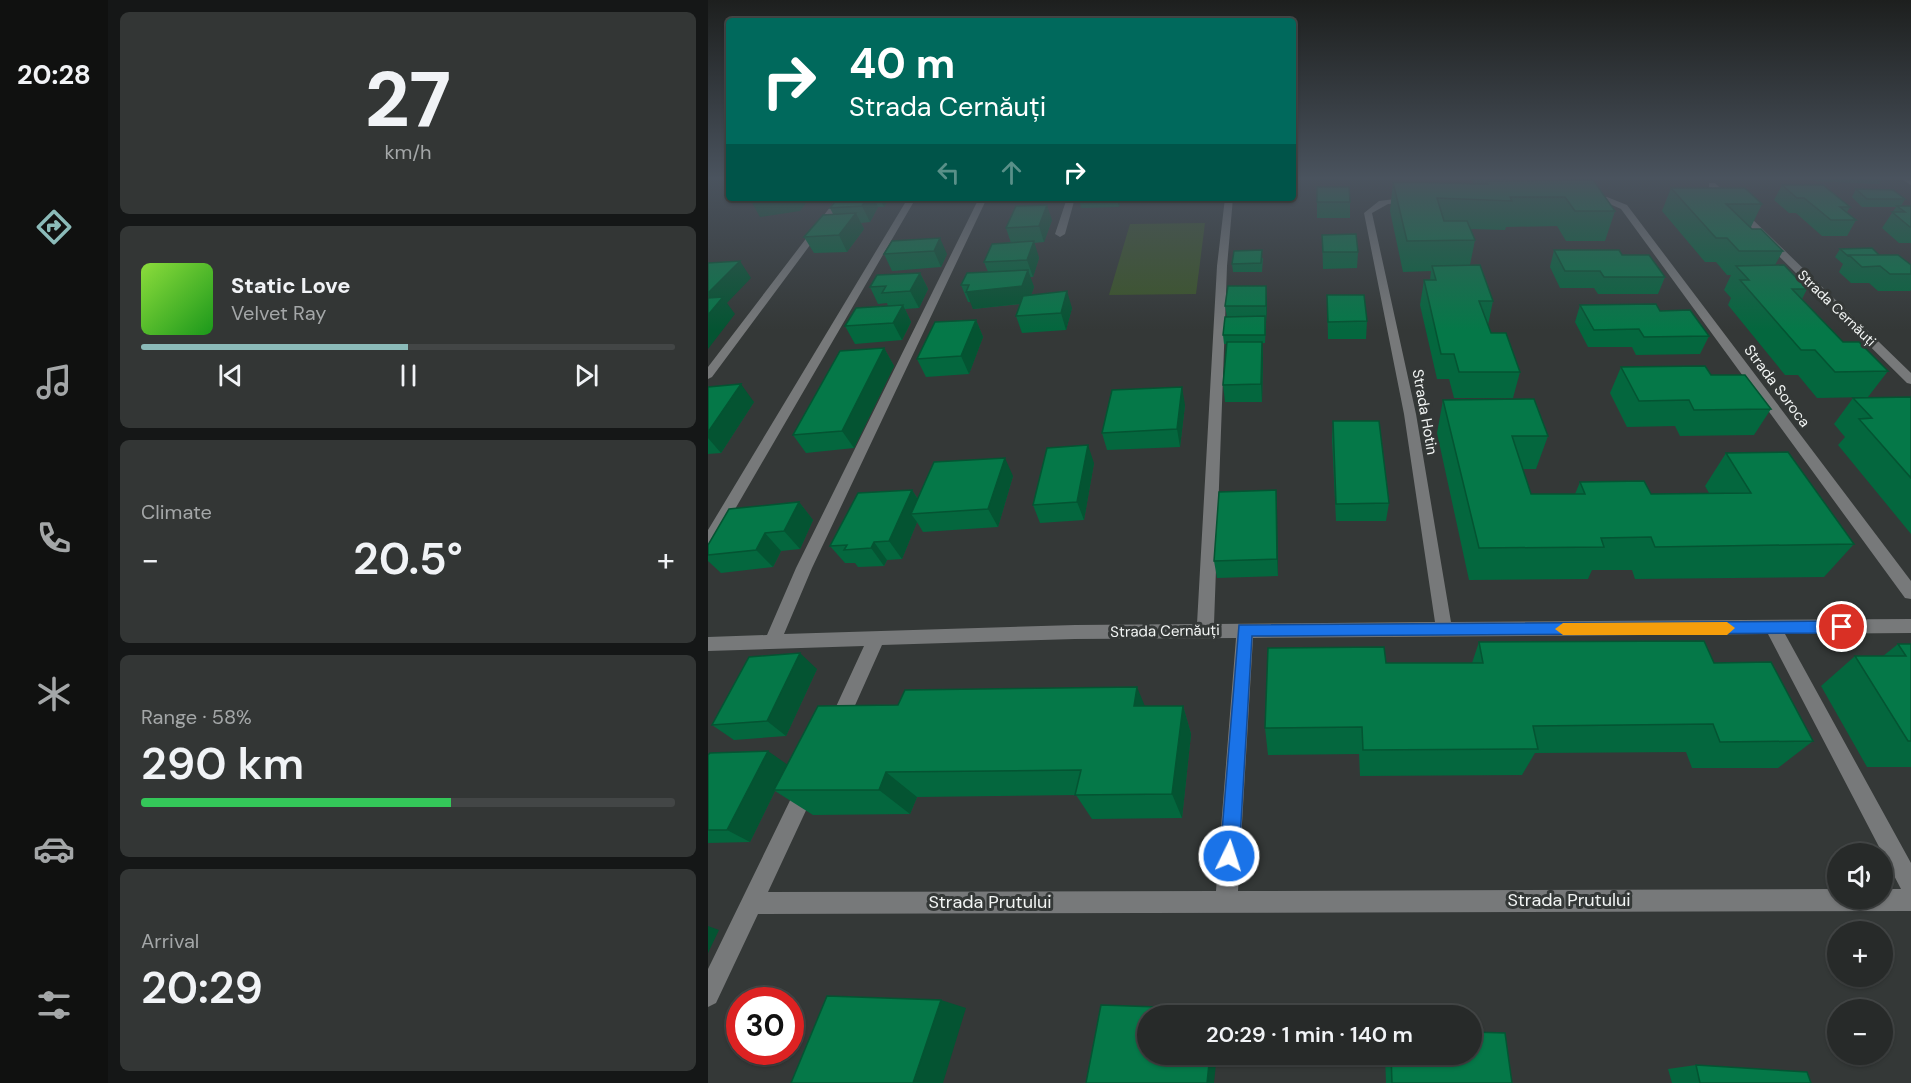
<!DOCTYPE html>
<html lang="en">
<head>
<meta charset="utf-8">
<style>
  body { margin:0; font-family:"DM Sans",sans-serif; background:#333635; color:#f1f3f6; height:100vh; display:flex; flex-direction:column; font-size:22px; white-space:nowrap }
  * { box-sizing:border-box; margin:0 }
  p { font-size:20px; color:#a4a7a8 }
  .icon { flex:none; width:33px; height:33px; fill:none; stroke:currentColor; stroke-width:2; stroke-linecap:round; stroke-linejoin:round }
  .map { position:relative; flex:1; overflow:hidden }
  .details { display:flex; flex-direction:column; gap:12px; padding:12px; background:#151717; width:600px }
  .details>* { flex:none }
  .top-card { position:absolute; left:18px; top:18px; width:570px; height:183px; border-radius:6px; box-shadow:0 2px 4px #0004,0 0 0 2px #434646; background:#00695c; color:#fff; overflow:hidden }
  .tools { position:absolute; left:1119px; top:843px; display:grid; gap:12px }
  .tools a { display:grid; place-items:center; width:66px; height:66px; border-radius:50%; background:#272a29; box-shadow:0 2px 4px #0004,0 0 0 2px #434646; font-size:30px }
  .speed { position:absolute; left:18px; top:987px; display:flex; gap:12px; font-size:30px; font-weight:700; text-align:center }
  .speed>* { display:grid; place-content:center; width:78px; height:78px; border-radius:50%; background:#272a29; box-shadow:0 2px 4px #0004,0 0 0 2px #434646; line-height:1 }
  .speed .limit { border:9px solid #d22; background:#fff; color:#111 }
  .pin { position:absolute; display:grid; place-items:center; width:51px; height:51px; color:#fff; margin:-26px; border:3px solid #fff; border-radius:50%; box-shadow:0 2px 6px #0007 }
  .me { position:absolute; width:66px; margin:-33px; rotate:4deg; stroke-linejoin:round; filter:drop-shadow(0 0 4px #0008) }
  .turn { display:flex; align-items:center; gap:21px; height:126px; padding:0 24px; font-size:27px }
  .turn .icon { width:78px; height:78px; stroke-width:2.5 }
  .turn b { display:block; font-size:42px; line-height:51px }
  .lanes { display:flex; align-items:center; height:57px; padding:0 24px; background:#0003; justify-content:center; gap:30px; direction:ltr }
  .lanes .off { opacity:.35 }
  .big { font-size:45px; font-weight:600; line-height:1.1 }
  .details .tile { flex:1; display:flex; flex-direction:column; justify-content:center; gap:9px; min-width:0; padding:0 21px; border-radius:9px; background:#333635 }
  .details .dial { align-items:center; gap:0 }
  .dial b { font-size:78px; line-height:1 }
  .song { display:flex; align-items:center; gap:18px }
  .cover { width:72px; height:72px; border-radius:9px; background:linear-gradient(135deg,hsl(90 70% 55%),hsl(120 70% 35%)) }
  .played { height:6px; border-radius:3px; background:linear-gradient(90deg,#8bbbb9 50%,#434646 50%) }
  .keys { display:flex; justify-content:space-around; direction:ltr }
  .heat { display:flex; justify-content:space-between; align-items:center; font-size:33px; direction:ltr }
  .charge { height:9px; border-radius:4px; background:linear-gradient(90deg,#34c759 58%,#434646 0) }
  .trip { position:absolute; left:429px; top:1005px; width:345px; height:60px; border-radius:30px; background:#272a29; box-shadow:0 2px 4px #0004,0 0 0 2px #434646; font-weight:600; line-height:60px; text-align:center }
  main { display:flex; flex:1; min-height:0 }
  .dock { display:flex; flex-direction:column; width:108px; justify-content:space-around; align-items:center; background:#101110; color:#a4a7a8 }
  .dock .icon { width:42px; height:42px }
  .dock .active { color:#8bbbb9 }
  .dock b { font-size:27px; color:#f1f3f6 }
  .map>svg:first-child { display:block }
  .green { fill:#3b5528 }
  .lines { fill:none; stroke-linecap:round; stroke-linejoin:round }
  .minor { fill:#77797a; fill-rule:evenodd }
  .wall { fill:#04673e }
  .shaded-wall { fill:#045432 }
  .building { fill:#057848; stroke:#045432; stroke-width:1.5 }
  .route { fill:#1a73e8; stroke:#114b97; stroke-width:1.5 }
  .slow { fill:#f59e0b }
  .labels { text-anchor:middle; dominant-baseline:central; stroke-width:6; stroke-linejoin:round; paint-order:stroke }
  .far-street-label { font-size:14px; fill:#f2f5f4; stroke:#343837 }
  .street-label { font-size:15px; fill:#f2f5f4; stroke:#343837 }
  .near-street-label { font-size:18px; fill:#f2f5f4; stroke:#343837 }
</style>
</head>
<body>
<main>
<nav class="dock">
<b>20:28</b>
<svg class="icon active" aria-label="directions" viewBox="0 0 24 24"><path d="M12 3l9 9-9 9-9-9zM9 14v-3h6M13 9l2 2-2 2"/></svg>
<svg class="icon" aria-label="music" viewBox="0 0 24 24"><path d="M9 18V5l10-2v13"/><circle cx="6" cy="18" r="3"/><circle cx="16" cy="16" r="3"/></svg>
<svg class="icon" aria-label="phone" viewBox="0 0 24 24"><path d="M5 4h4l2 5-3 2q2 4 5 5l2-3 5 2v4C11 20 4 13 5 4z"/></svg>
<svg class="icon" aria-label="climate" viewBox="0 0 24 24"><path d="M12 3v18M4 7l16 10M4 17L20 7"/></svg>
<svg class="icon" aria-label="car" viewBox="0 0 24 24"><path d="M5 17H2v-5l4-1 3-4h7l3 4 3 1v5h-3M9 17h6M6 11h13"/><circle cx="7" cy="17" r="2"/><circle cx="17" cy="17" r="2"/></svg>
<svg class="icon" aria-label="filters" viewBox="0 0 24 24"><path d="M4 7h16M4 17h16"/><circle cx="9" cy="7" r="2"/><circle cx="15" cy="17" r="2"/></svg>
</nav>
<section class="details">
<div class="tile dial"><b>27</b><p>km/h</p></div>
<div class="tile">
<div class="song"><i class="cover"></i><div><b>Static Love</b><p>Velvet Ray</p></div></div>
<div class="played"></div>
<div class="keys"><svg class="icon" aria-label="previous" viewBox="0 0 24 24"><path d="M18 5L8 12l10 7zM5 5v14"/></svg><svg class="icon" aria-label="pause" viewBox="0 0 24 24"><path d="M8 5v14M16 5v14"/></svg><svg class="icon" aria-label="next" viewBox="0 0 24 24"><path d="M6 5l10 7-10 7zM19 5v14"/></svg></div>
</div>
<div class="tile"><p>Climate</p>
<div class="heat"><a>−</a><b class="big">20.5°</b><a>+</a></div>
</div>
<div class="tile"><p>Range · 58%</p><b class="big">290 km</b><div class="charge"></div></div>
<div class="tile"><p>Arrival</p><b class="big">20:29</b></div>
</section>
<div class="map">
<svg width="1203" height="1083" viewBox="0 0 1203 1083">
  <rect width="100%" height="100%" fill="#343837"/>
  <path class="green" d="M497 223 488 294 401 295 422 224Z"/>
  <g class="lines">
    <path class="minor" d="M1194 179H1203V185Z
      M1001 183H1007L1203 373V384L1199 383 1001 187Z
      M880 196 899 197 919 205 1203 581V599L1197 598 913 209 895 201 877 200V196Z
      M129 198H137L4 377 0 379V367Z
      M200 198H208L5 547 0 549V530Z
      M271 198H279L104 568 76 634 367 625 489 624 509 266 517 198H525L519 266 506 624 727 622 696 414 656 213 671 201 703 197 706 198V202L680 204 664 213 708 414 743 622 1203 619V633L1077 634 1203 863V911L50 914 8 1003 0 1007V969L91 782 98 779 105 782 108 789 60 892 508 891 528 638 367 639 174 645 136 730 129 733 122 730 120 724 156 646 0 651V637L59 635 88 568ZM1060 634 1193 889H1174V898H1130V889L530 891 545 638Z
      M359 198H367L357 234 352 237 347 234Z"/>
  </g>
  <path class="wall" d="M612 179H641L612 180Z
    M763 179H801V181L907 211 897 241H858L849 226 798 227 797 230 763 229 767 240 762 265 785 301 780 325 783 333 812 372 805 398H746L741 379H729L712 305 716 280H722L723 271 695 272 682 211 685 182 765 183Z
    M1104 179H1174L1171 184 1106 181Z
    M1074 185 1142 207 1139 212 1148 220 1139 236H1114L1088 213H1081L1066 200Z
    M609 187 642 202V218H609Z
    M963 188 1054 204 1043 227H1041L1075 251 1067 265 1099 289 1094 299 1135 342 1180 371 1160 397 1109 398 1090 375H1077L1020 305 1023 298 1016 290 1023 275H1019L1008 262H997L954 211Z
    M1148 189 1197 199 1193 206H1203V243H1191L1174 228 1188 207H1154L1144 197Z
    M126 198H182L176 207H170L162 222 153 223 156 229 139 252 106 253 96 237 125 214 122 208 128 201Z
    M371 198H413L411 207 373 208Z
    M424 198H481L479 203H425Z
    M344 220 336 242 326 243 331 258 325 277H322L326 287 323 295 364 308 358 330 314 333 308 316 312 304 265 309 263 302H260L253 285 280 272 276 262 303 243 298 228Z
    M614 235 650 252 649 268 615 269Z
    M184 241 239 254 233 267 184 271 176 254Z
    M1132 249 1171 255 1203 265V290L1202 291H1170L1161 283H1143L1131 272 1135 264 1127 257Z
    M846 250 914 255 957 277 950 294H890L886 288H852L842 267Z
    M555 258 554 272H525L524 264Z
    M212 273 220 289 211 308 197 309 203 322 194 340 147 344 137 326 180 306 179 303 170 304 162 287Z
    M619 295 659 321 658 339H620Z
    M559 303 557 343H554L555 359 554 402H517L515 385 519 344H516L515 335 519 317 517 306Z
    M872 305 952 311 1001 336 992 354 928 355 924 347H880L867 322Z
    M268 320 275 337 261 374 218 377 209 359Z
    M176 348 186 366 146 448 98 453 85 435Z
    M913 367 1003 375 1063 409 1046 435 972 436 967 426 919 427 902 393Z
    M0 387 46 402 13 453 0 454Z
    M1203 397V534L1130 445 1137 437 1126 424 1145 398Z
    M735 400 840 436 828 469H815L823 494H867L872 482 943 494 1001 493 997 486 1018 453 1146 544 1116 577 927 579 924 570H884L880 579 761 580 729 433Z
    M477 405 472 447 399 450 394 433Z
    M625 421 681 503 678 521H628L624 439Z
    M386 463 376 520 332 523 325 505Z
    M305 476 290 527 215 532 209 522 194 559 179 560 176 566 150 567 147 563H137L122 546 204 490 210 499Z
    M568 490 570 576 509 578 506 561Z
    M91 502 105 520 92 549 73 551 65 567 13 573 0 561V545Z
    M771 642 1006 663 1105 741 1070 768H984L978 752 827 753 814 775 652 776 651 754 560 755 557 728 678 663H764Z
    M1190 644H1203V767H1159L1113 686 1147 656H1175Z
    M109 669 78 736 26 740 4 725Z
    M437 706H475L483 734 474 818 384 819 368 795 209 797 202 814 105 815 67 791 42 842 0 843V755L80 765Z
    M677 1054H764L804 1083H678Z
    M988 1065 1103 1083H964L960 1069Z"/>
  <path class="shaded-wall" d="M67 198H102L92 211 52 217 43 201Z
    M159 198H166L170 207 162 222 154 206Z
    M172 198H182L176 207Z
    M409 198H413L411 207Z
    M339 205 344 220 336 242 331 226Z
    M148 213 156 229 139 252 131 235Z
    M232 238 239 254 233 267 226 251Z
    M326 241 331 258 325 277 319 260Z
    M32 261 43 278 19 303 27 314 0 349V315L7 306 0 296V293Z
    M320 270 326 287 320 303 265 309 258 292Z
    M212 273 220 289 211 308 202 291Z
    M558 286 559 303 558 323Z
    M359 291 364 308 358 330 353 313Z
    M195 305 203 322 194 340 185 323Z
    M268 320 275 337 261 374 253 356Z
    M554 342 555 359 554 402 553 384Z
    M176 348 186 366 146 448 134 431Z
    M33 384 46 402 13 453 0 438V432Z
    M474 387 477 405 472 447 469 429Z
    M380 445 386 463 376 520 369 502Z
    M297 458 305 476 290 527 280 509Z
    M204 490 215 508 203 514 209 522 194 559 181 541Z
    M568 490 569 507 570 576 569 559Z
    M91 502 105 520 92 549 76 531Z
    M57 533 73 551 65 567 48 550Z
    M166 542 179 560 176 566 163 548Z
    M92 653 109 669 78 736 59 721Z
    M429 687 441 716 426 706Z
    M475 706 483 734 474 818 464 794Z
    M60 751 80 765 66 790 67 791 42 842 19 830Z
    M178 772 209 797 202 814 171 790Z
    M0 926 11 930 0 953Z
    M233 1000 258 1008 235 1083H205Z
    M506 1009 512 1016H506Z
    M502 1054H509L506 1083H499Z"/>
  <path class="building" d="M885 180 907 211H867L857 197H802L804 201 729 198 736 221H759L767 240 699 241 685 182 780 184 778 181Z
    M1074 185H1115L1142 207H1132L1148 220H1123L1096 198H1089Z
    M609 187H641L642 202H609Z
    M963 188H1037L1054 204H1018L1044 229H1053L1075 251H1031L1019 238H1008Z
    M1148 189 1185 190 1197 199H1159Z
    M46 198H67L43 201Z
    M130 198H159L154 206 122 208Z
    M339 205 331 226 298 228 308 206Z
    M1189 206H1203V227H1202L1184 212H1197Z
    M148 213 131 235 96 237 115 215Z
    M648 234 650 252H615L614 235Z
    M232 238 226 251 176 254 184 241Z
    M326 241 319 260 276 262 284 244Z
    M1164 248 1171 255H1141L1140 256 1132 249Z
    M554 250 553 263 524 264 526 251Z
    M846 250H911L914 255H941L957 277H896L892 271H857Z
    M1141 255H1190L1203 265V274H1182L1172 266 1154 267Z
    M32 261 0 293V263Z
    M772 265 785 301H771L783 333H798L812 372H751L746 354H733L716 280H728L724 266Z
    M1076 265 1099 289H1084L1135 342H1151L1180 371 1127 372 1107 350H1093L1032 280H1041L1028 266Z
    M320 270 314 286 258 292 261 285H253L259 273Z
    M212 273 202 291 174 293 178 286 162 287 169 275Z
    M520 286H558V306H517Z
    M359 291 353 313 308 316 315 296Z
    M619 295H656L659 321 620 322Z
    M15 297 0 315V298Z
    M948 304 952 311 982 310 1001 336 936 337 931 329 886 330 872 305Z
    M195 305 185 323 137 326 148 308Z
    M557 316V335H515L517 317Z
    M268 320 253 356 209 359 227 322Z
    M519 342H554L553 384 515 385Z
    M176 348 134 431 85 435 132 351Z
    M997 366 1003 375H1037L1063 409 986 410 981 400 931 401 913 367Z
    M33 384 0 432V387Z
    M474 387 469 429 394 433 404 390Z
    M1203 397V478L1151 419 1164 418 1145 398Z
    M826 399 840 436H804L823 494H877L872 482 936 481 943 494 1043 493 1018 453 1080 452 1146 544 947 547 943 537 893 538 896 547 771 548 735 400Z
    M625 421H671L681 503 628 504Z
    M380 445 369 502 325 505 339 448Z
    M297 458 280 509 203 514 226 462Z
    M204 490 181 541 166 542 163 548 136 550 139 545 122 546 150 493Z
    M568 490 569 559 506 561 511 492Z
    M91 502 76 531 57 533 48 550 0 555V545L21 509Z
    M996 641 1006 663 1063 662 1105 741 1012 742 1005 724 825 726 830 749 655 750 654 727 557 728 560 648 676 647 678 663H775L771 642Z
    M1190 644H1203V741H1200L1147 656H1198Z
    M92 653 59 721 4 725 41 657Z
    M429 687 426 706H475L464 794 367 795 373 770 178 772 171 790H66L110 706 190 705 197 690Z
    M60 751 19 830H0V755L2 753Z
    M119 996 233 1000 205 1083H83Z
    M393 1005 506 1009V1016H440V1054H502L499 1083H378Z
    M764 1032 797 1033 804 1083H684L683 1054H764Z
    M988 1065 1099 1072 1103 1083H992Z"/>
  <linearGradient id="sky" x2="0" y2="1"><stop stop-color="#1d1f1e"/><stop offset="0.54" stop-color="#4a535e"/><stop offset="1" stop-color="#4a535e" stop-opacity="0"/></linearGradient>
  <rect width="1203" height="330" fill="url(#sky)"/>
  <path class="route" d="M1134 621 1141 627 1134 633 544 636 531 856 528 863 521 866 515 863 512 856 531 625Z"/>
  <path class="slow" d="M1019 622 1027 628 1019 635H855L847 629 855 623Z"/>
  <g class="labels">
    <g class="far-street-label">
      <text transform="translate(1129 308) rotate(44)">Strada Cernăuți</text>
    </g>
    <g class="street-label">
      <text transform="translate(1069 386) rotate(53)">Strada Soroca</text>
      <text transform="translate(717 412) rotate(80)">Strada Hotin</text>
      <text transform="translate(457 631) rotate(-1)">Strada Cernăuți</text>
    </g>
    <g class="near-street-label">
      <text x="861" y="900">Strada Prutului</text>
      <text x="282" y="902">Strada Prutului</text>
    </g>
  </g>
</svg>
<div class="tools">
<a><svg class="icon" aria-label="sound" viewBox="0 0 24 24"><path d="M4 9h4l5-4v14l-5-4H4zM17 9q2 3 0 6"/></svg></a>
<a>+</a>
<a>−</a>
</div>
<div class="speed"><div class="limit">30</div></div>
<div class="pin" style="left:1134px;top:627px;background:#d93025"><svg class="icon" aria-label="arrive" viewBox="0 0 24 24"><path d="M6 21V4h12l-3 4 3 4H6"/></svg></div>
<svg class="me" style="left:521px;top:856px" viewBox="-20 -20 40 40"><circle r="17" fill="#1a73e8" stroke="#fff" stroke-width="3"/><path d="M0-11L8 9 0 5-8 9z" fill="#fff"/></svg>
<div class="trip">20:29 · 1 min · 140 m</div>
<div class="top-card">
<div class="turn"><svg class="icon" aria-label="right" viewBox="0 0 24 24"><path d="M7 20v-9h11M14 6l5 5-5 5"/></svg><div><b>40 m</b>Strada Cernăuți</div></div>
<div class="lanes"><svg class="icon off" aria-label="left" viewBox="0 0 24 24"><path d="M17 20v-9H6M10 6l-5 5 5 5"/></svg><svg class="icon off" aria-label="ahead" viewBox="0 0 24 24"><path d="M12 20V5M6 11l6-6 6 6"/></svg><svg class="icon" aria-label="right" viewBox="0 0 24 24"><path d="M7 20v-9h11M14 6l5 5-5 5"/></svg></div>
</div>
</div>
</main>
</body>
</html>
